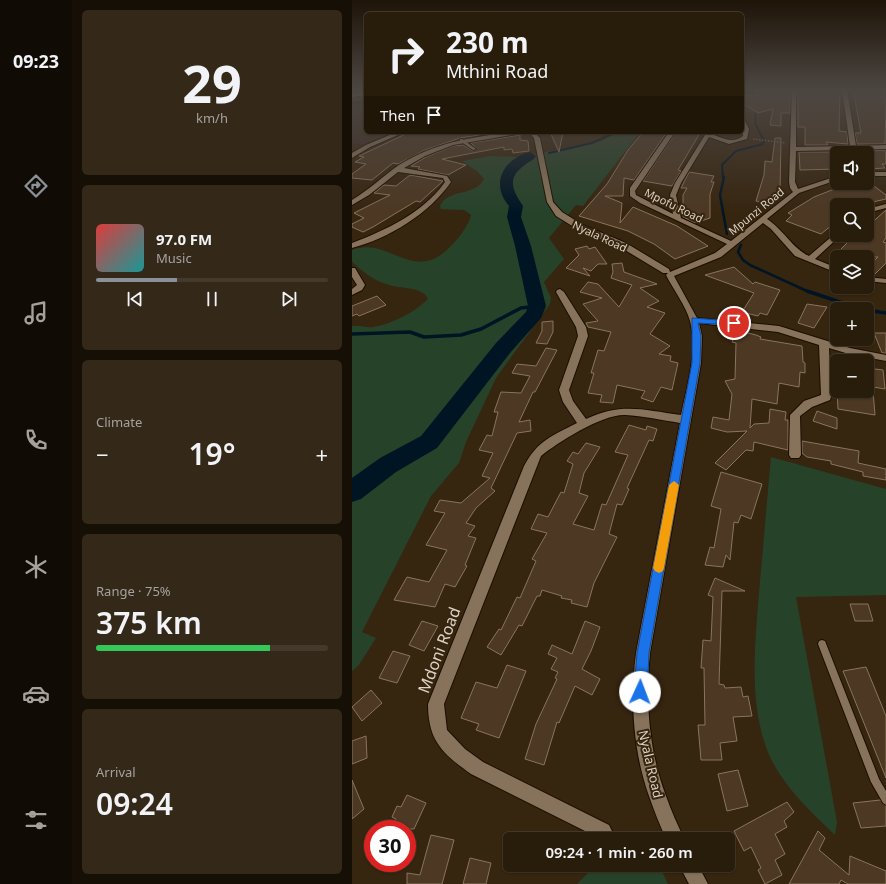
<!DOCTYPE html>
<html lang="en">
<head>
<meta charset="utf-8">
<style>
  body { margin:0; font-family:"Noto Sans",sans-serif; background:#342919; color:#f1f3f6; height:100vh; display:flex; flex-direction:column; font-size:15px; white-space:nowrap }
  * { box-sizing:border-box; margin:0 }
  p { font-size:13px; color:#a5a19d }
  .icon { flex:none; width:22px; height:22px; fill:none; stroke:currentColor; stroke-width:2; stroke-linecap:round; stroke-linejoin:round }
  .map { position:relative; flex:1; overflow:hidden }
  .drawer { display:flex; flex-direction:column; gap:10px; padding:10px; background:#160f06; width:280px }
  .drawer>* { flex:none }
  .top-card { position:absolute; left:12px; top:12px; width:380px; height:122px; border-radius:6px; box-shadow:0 1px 3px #0004,0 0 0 1px #443a2c; background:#281c0b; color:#f1f3f6; overflow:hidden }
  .buttons { position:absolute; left:478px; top:146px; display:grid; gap:8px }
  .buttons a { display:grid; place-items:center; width:44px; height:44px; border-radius:6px; background:#281c0b; box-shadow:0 1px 3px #0004,0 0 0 1px #443a2c; font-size:20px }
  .speed { position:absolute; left:12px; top:820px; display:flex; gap:8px; font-size:20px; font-weight:700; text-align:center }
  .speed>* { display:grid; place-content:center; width:52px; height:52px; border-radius:50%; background:#281c0b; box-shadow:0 1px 3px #0004,0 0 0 1px #443a2c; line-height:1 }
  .speed .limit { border:6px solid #d22; background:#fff; color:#111 }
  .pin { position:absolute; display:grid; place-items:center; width:34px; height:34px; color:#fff; margin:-17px; border:2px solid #fff; border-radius:50%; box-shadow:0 1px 4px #0007 }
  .me { position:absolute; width:44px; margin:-22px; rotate:2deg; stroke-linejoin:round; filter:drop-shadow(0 0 3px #0008) }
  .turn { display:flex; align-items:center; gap:14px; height:84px; padding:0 16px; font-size:18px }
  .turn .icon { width:52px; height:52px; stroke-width:2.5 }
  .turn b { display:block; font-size:28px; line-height:34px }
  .then { display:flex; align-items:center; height:38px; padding:0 16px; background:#0003; gap:8px; font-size:15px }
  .big { font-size:30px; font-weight:600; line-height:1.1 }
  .drawer .tile { flex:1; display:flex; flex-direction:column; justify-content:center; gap:6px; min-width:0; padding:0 14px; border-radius:6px; background:#342919 }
  .drawer .dial { align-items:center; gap:0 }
  .dial b { font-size:52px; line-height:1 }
  .song { display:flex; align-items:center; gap:12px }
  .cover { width:48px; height:48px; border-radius:6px; background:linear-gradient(135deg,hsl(0 70% 55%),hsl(180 70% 35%)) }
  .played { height:4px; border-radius:2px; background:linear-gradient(90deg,#8c9099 35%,#443a2c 35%) }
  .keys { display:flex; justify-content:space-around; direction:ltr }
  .heat { display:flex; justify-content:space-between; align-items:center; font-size:22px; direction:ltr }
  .charge { height:6px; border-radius:3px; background:linear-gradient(90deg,#34c759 75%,#443a2c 0) }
  .trip { position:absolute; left:151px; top:832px; width:232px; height:40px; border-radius:6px; background:#281c0b; box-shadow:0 1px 3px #0004,0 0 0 1px #443a2c; font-weight:600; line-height:40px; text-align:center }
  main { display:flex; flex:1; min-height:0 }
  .tabs { display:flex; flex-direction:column; width:72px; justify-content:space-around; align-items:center; background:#100b04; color:#a5a19d }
  .tabs .icon { width:28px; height:28px }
  .tabs .current { color:#8c9099 }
  .tabs b { font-size:18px; color:#f1f3f6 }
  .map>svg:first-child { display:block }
  .education { fill:#3c2c21 }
  .green { fill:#26432a }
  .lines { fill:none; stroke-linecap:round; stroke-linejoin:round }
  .stream-far2 { stroke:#001524; stroke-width:2 }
  .stream-far1 { stroke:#001524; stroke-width:2.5 }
  .stream { stroke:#001524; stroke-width:3.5 }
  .river { fill:#001524; fill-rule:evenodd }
  .building { fill:#4c3823; stroke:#8a745d }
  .service-casing { stroke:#1d0d00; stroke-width:2 }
  .minor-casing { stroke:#1d0d00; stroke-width:2 }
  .path { stroke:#70614e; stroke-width:1.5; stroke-dasharray:1.5 1.5; stroke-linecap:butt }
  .service { fill:#87735b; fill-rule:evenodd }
  .minor { fill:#87735b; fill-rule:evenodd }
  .route { fill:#1a73e8; stroke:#114b97 }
  .slow { fill:#f59e0b }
  .labels { text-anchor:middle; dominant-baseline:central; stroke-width:4; stroke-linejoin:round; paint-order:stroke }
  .far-street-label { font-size:11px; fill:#ddd2c4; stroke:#36250f }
  .street-label { font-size:13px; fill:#ddd2c4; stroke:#36250f }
  .near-street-label { font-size:16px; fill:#ddd2c4; stroke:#36250f }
</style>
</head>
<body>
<main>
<nav class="tabs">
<b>09:23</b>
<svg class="icon current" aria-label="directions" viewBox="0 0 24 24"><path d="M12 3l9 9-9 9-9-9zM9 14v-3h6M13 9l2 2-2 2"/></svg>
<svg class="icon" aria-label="music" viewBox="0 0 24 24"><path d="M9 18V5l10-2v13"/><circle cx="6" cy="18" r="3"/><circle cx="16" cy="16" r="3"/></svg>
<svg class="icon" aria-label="phone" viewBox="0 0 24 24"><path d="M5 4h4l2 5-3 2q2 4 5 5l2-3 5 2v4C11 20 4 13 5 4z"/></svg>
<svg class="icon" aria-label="climate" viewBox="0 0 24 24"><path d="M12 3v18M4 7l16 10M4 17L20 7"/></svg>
<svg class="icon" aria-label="car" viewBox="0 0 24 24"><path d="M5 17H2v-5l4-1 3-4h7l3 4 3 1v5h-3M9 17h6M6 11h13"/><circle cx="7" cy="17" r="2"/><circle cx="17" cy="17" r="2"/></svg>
<svg class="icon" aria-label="filters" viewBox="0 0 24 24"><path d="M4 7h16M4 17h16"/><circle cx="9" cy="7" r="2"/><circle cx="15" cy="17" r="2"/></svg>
</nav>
<section class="drawer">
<div class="tile dial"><b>29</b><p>km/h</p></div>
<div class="tile">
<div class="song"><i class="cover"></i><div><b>97.0 FM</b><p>Music</p></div></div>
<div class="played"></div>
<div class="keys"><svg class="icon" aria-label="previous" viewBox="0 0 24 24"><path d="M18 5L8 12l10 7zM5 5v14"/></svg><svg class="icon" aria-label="pause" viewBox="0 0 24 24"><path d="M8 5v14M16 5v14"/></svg><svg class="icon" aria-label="next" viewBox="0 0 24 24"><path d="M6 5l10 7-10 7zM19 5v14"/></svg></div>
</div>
<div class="tile"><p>Climate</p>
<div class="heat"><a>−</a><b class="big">19°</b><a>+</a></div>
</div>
<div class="tile"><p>Range · 75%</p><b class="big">375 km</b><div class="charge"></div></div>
<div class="tile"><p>Arrival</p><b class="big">09:24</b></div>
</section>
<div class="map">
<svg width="534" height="884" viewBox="0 0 534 884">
  <rect width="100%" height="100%" fill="#36250f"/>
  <path class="education" d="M0 106 14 110V132H43L11 144H0Z"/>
  <path class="green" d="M267 132H288L231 206 224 205 197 238 212 259 192 282 199 298 198 304 144 378 114 442 107 463 79 496 10 632 24 638 7 665 0 671V326C8 325 14 328 22 327 41 323 62 313 76 299 71 286 46 289 34 284 21 280 10 271 0 262V250C37 235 61 286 99 246 107 238 117 225 119 215L112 210 89 209 88 206C96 188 123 197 132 179L126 172 110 161 139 156 167 157 250 141Z
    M419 457 534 489V595L444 597 485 822 483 835C456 809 425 781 413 744 396 693 404 635 408 581 412 540 415 498 419 457Z
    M258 865H307L316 884H225L240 869H252Z"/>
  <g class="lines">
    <path class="stream-far2" d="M393 90 403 95 405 99
      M0 103 14 102
      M197 153 240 143 264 132
      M371 178 370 165 384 151 411 144 412 141 403 123 404 108"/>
    <path class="stream-far1" d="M372 177 368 195 375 234
      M389 245 386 252 391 260 398 265 457 292"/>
    <path class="stream" d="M455 291 509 309
      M515 310 534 313
      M0 334 58 332 72 337 109 335 129 329 169 308 185 306"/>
    <path class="river" d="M178 152 184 156C182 160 178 161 174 164 154 178 160 189 171 206L169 217 179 246 194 306 189 318 158 353 85 448 44 472 9 499 0 502V478L28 458 69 436 144 343 174 312 176 306 163 246 155 217 157 206C138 184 151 159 178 152Z"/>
  </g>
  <path class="building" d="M417 89H438V113H429V126L418 125 421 109 406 113 390 103V96L406 95 402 91Z
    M446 89H488L487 131 495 132 496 144 474 142 476 145H453V127H446Z
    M501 89H531L534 104 533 144H505L503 133H509Z
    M58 132H148L108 138 73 150 46 164 41 163 20 180 0 178V174L14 164 3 162 12 157 7 156Z
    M198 132H211L207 152Z
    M291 132H315L282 180 272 178 271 196H253L270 203 268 223 281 207 325 226 356 246 323 259 302 244 276 231 227 216 255 184 276 150Z
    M324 132H348V133L326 170 329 171 320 186 291 181Z
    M168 135V140L176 141 177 151 161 153 160 149 152 150V147L90 159 114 165 96 175 66 169 68 167 59 166 74 157 101 146 111 145 121 151 125 149 119 143Z
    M423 138H429L428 192 413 203 404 201 412 175 413 161 420 162Z
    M534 150V164H530L533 168 515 169V151Z
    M447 152H481L485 157H479L485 164V169L448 170Z
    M337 172 362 176 359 182H362L358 194V218L343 223 331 217V195L335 188H329Z
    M58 175 91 181 68 202 64 201 21 227 11 232 0 227V224L12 218 2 213 38 195 22 193 32 185 44 186Z
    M508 183H518L534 195V199L512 204 498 205 485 199V221L469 234 434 221 440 215 436 213 462 197 485 188Z
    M534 210V238L531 242 534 243V263L522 275 515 272V268L526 257H481L503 235H515V227Z
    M235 246 237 249 243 247 255 264H246L239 271 231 268 238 276 214 268 227 255 223 249Z
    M270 263 272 272 305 284 288 288 307 301 295 307 313 313 298 334 318 346 307 354 319 356 318 361 326 363 320 390 309 387 301 402 289 398 293 391 265 385 261 403 248 402 250 395 236 393 242 373H239L246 350 252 351 259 332 236 327 234 323 246 321 231 304 250 298 228 292 236 282 246 284 267 307 280 285 259 278 261 272 260 264Z
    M382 267 401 284 403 282 428 290 415 315 408 313 406 316 390 312 402 293 353 275Z
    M25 296 34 305 7 316 5 314 0 316V306Z
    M455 304 475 307 462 328 446 323Z
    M201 321V332L195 344 184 343 190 331V322Z
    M384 330 404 335 409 337 408 339 450 346 451 362 453 363V373L448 372 447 387 427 383 425 404 400 399 398 428 402 424 417 423 418 409 434 412 433 420H436V450L402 442 401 451 394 450 374 470 363 463 395 431 375 432 359 428 361 417 377 420 380 394 373 381 383 379 384 343 380 342Z
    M522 333H534V353H530Z
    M194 348 205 350 183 392H181L167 422 178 420 179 431 165 433 139 488 143 491 124 508 114 523 123 526 116 536 124 538 113 565 115 566 103 587 93 584 83 607 42 600 55 577 77 582 95 550 74 545 93 513 82 511 88 500 109 503 138 478 130 476 141 453 127 450 135 435 140 436 146 412H142L149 392 169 393 178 376 160 373 165 364 184 366Z
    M515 368 531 370 533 389 515 386Z
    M485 391H521L523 415 486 409Z
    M465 411 485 418V429L461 421Z
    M277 425 294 430 295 426 305 429 301 441 297 440 275 488 277 489 270 505 265 504 257 534 265 537 242 583 235 607 219 603 220 600 209 598 210 596 190 590 188 596H185L170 626 167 625 149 655 135 647 147 629 149 630 165 597 168 598 184 561 180 559 195 533 179 529 186 514 196 517 209 492 212 493 221 464 215 461 221 452 226 454 234 443 248 447 232 473 227 493 236 496 221 524 242 530 250 504 254 505 276 455 263 452Z
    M450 441 507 451 506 463 534 469V480L511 476V472L479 464V461L455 457 450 453Z
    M369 472 410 484 399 519 389 515 386 523 382 522 378 560 374 555 371 567 353 565 358 547 362 548 369 509 359 506Z
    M363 578 393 591H370L367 684 372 685 373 688 389 687 391 697 396 696 400 716 381 717 385 741 368 743 370 760H349L346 725H353L352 668H349L351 640 359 641 361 597 356 595Z
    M498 604H516L521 621H503Z
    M70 621 86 626 72 651 57 645Z
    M233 621 248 627 239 651 230 669 248 679 240 695 223 686 207 723 205 722 192 765 173 759 184 724 205 679 203 678 206 672 199 669 205 658 196 654 200 645 220 654Z
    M41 651 58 656 45 683 27 678Z
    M155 665 174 671 147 738 124 730 127 724 109 718 124 682 145 688Z
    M514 667 534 716V778L491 671Z
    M19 690 30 703 10 721 0 707Z
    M14 736 15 758 0 764V741Z
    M386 770 396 806 375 811 366 774Z
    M0 780 12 809 0 819Z
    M55 795 74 803 62 829H39L44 819 40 817 45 806 49 807Z
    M528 800 534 806V826L509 828 501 803Z
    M435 802 442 812 432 821 435 827 423 834 433 854 423 860 430 875 413 884 406 870 409 868 399 847 392 851 382 831Z
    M466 831 473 838 467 850 497 875 498 856 534 871V884H496L489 880 487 884H437Z
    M79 835 102 840 90 884H55V873L68 875Z
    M118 858 139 863 134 884H111Z"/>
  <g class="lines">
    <g class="service-casing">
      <path id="service" d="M108 139H110L124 149 121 150 108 141Z
        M470 640 473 641 527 779 534 791V805L531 803 519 782 466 644 467 641Z"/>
    </g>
    <g class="minor-casing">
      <path id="minor" d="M440 89H444V147L498 146 490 89H495L504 146 534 145V149L444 151 443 182 446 189 485 176V180L447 193 415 219C431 229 440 248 457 256L485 232V235L488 236 463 259 485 268V273L443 256 419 229 411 223 369 257 322 276 345 318 427 326 498 348 534 355V361L497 354 477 348 479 397 478 400 460 407 448 416 449 455 447 458H439L437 455 438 415 452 401 469 395 467 345 426 332 347 323 350 336 349 363 298 653C293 700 297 752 314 796 319 811 326 825 332 839H314C308 825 302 811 297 796 281 751 278 700 284 653L328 423C310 420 291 416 273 415 251 414 206 442 189 456L92 704 95 730 113 749 131 762 257 825 260 831 257 837 249 839 119 774C91 754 76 741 76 704L172 466C186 440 200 436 225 423L211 402 207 390 226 336 224 327 204 292 205 290 208 289 212 292 234 327 236 336 217 390 221 401 234 419C269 402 292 410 329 415 335 386 346 352 338 321 334 306 321 289 314 275L316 273H311L268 247 225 229 204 216 195 202 182 138 178 134 183 133 188 138 201 202 210 212 231 225 274 243 317 269 318 272 363 253 375 244 288 203 278 196V188L317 132H323L283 191 284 195 321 214 318 195 323 183 353 135 349 132C363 132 378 147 391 136L390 118 392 119 397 129 395 139 377 144 357 137 329 183 324 195 329 218 379 241 441 192 438 188 437 182Z
        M14 91V95L0 97V93Z
        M45 132H53L18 147 0 158V153L14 145Z
        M159 132H177L101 145 73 156 52 168 95 176 99 182C78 213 36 239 0 248V243C34 230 71 213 93 182L91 178 46 172 17 195 0 205V200C17 190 31 176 47 165 81 143 120 137 159 132Z
        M515 172H534V176H515Z
        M534 204V208L515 213V209Z
        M0 268H3L13 285 10 290 0 295V289L5 285 0 277Z
        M515 277 534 279V283L515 281Z
        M327 865H346L356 884H337Z"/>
    </g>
    <path class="path" d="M401 139 434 143"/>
    <use href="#service" class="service"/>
    <use href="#minor" class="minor"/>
  </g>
  <linearGradient id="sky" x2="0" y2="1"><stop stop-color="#1e1408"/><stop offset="0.42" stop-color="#4c4642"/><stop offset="1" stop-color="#4c4642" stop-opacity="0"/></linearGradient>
  <rect width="534" height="213" fill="url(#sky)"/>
  <path class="route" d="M340 318 382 321 386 323 382 325 346 323 349 336 348 363 297 653 295 692 293 696 288 698 284 696 282 692 285 653 340 363Z"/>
  <path class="slow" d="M322 481 327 485 312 568 311 571 307 573 303 571 301 568 317 485Z"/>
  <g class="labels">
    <g class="far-street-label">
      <text transform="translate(322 205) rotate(26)">Mpofu Road</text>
      <text transform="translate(404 211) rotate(-39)">Mpunzi Road</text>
      <text transform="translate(248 236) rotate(25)">Nyala Road</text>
    </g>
    <g class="street-label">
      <text transform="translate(299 764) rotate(77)">Nyala Road</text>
    </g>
    <g class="near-street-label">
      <text transform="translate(87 650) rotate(-69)">Mdoni Road</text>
    </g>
  </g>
</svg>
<div class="buttons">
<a><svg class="icon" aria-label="sound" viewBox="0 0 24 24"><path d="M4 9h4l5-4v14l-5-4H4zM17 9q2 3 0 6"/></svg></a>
<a><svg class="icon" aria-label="search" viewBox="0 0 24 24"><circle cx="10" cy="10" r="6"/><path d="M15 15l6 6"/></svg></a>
<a><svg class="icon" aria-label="layers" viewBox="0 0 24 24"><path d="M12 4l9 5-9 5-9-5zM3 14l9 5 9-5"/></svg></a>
<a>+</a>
<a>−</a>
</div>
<div class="speed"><div class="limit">30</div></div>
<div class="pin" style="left:382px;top:323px;background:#d93025"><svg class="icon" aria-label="arrive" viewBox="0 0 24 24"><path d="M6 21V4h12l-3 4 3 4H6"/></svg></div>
<svg class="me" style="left:288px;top:692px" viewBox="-20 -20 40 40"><circle r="19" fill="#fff"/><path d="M0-13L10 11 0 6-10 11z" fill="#1a73e8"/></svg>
<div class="trip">09:24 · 1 min · 260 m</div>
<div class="top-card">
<div class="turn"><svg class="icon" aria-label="right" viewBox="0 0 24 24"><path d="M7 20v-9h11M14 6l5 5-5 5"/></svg><div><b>230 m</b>Mthini Road</div></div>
<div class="then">Then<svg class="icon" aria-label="arrive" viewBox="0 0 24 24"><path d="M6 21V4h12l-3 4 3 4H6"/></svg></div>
</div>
</div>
</main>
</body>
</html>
